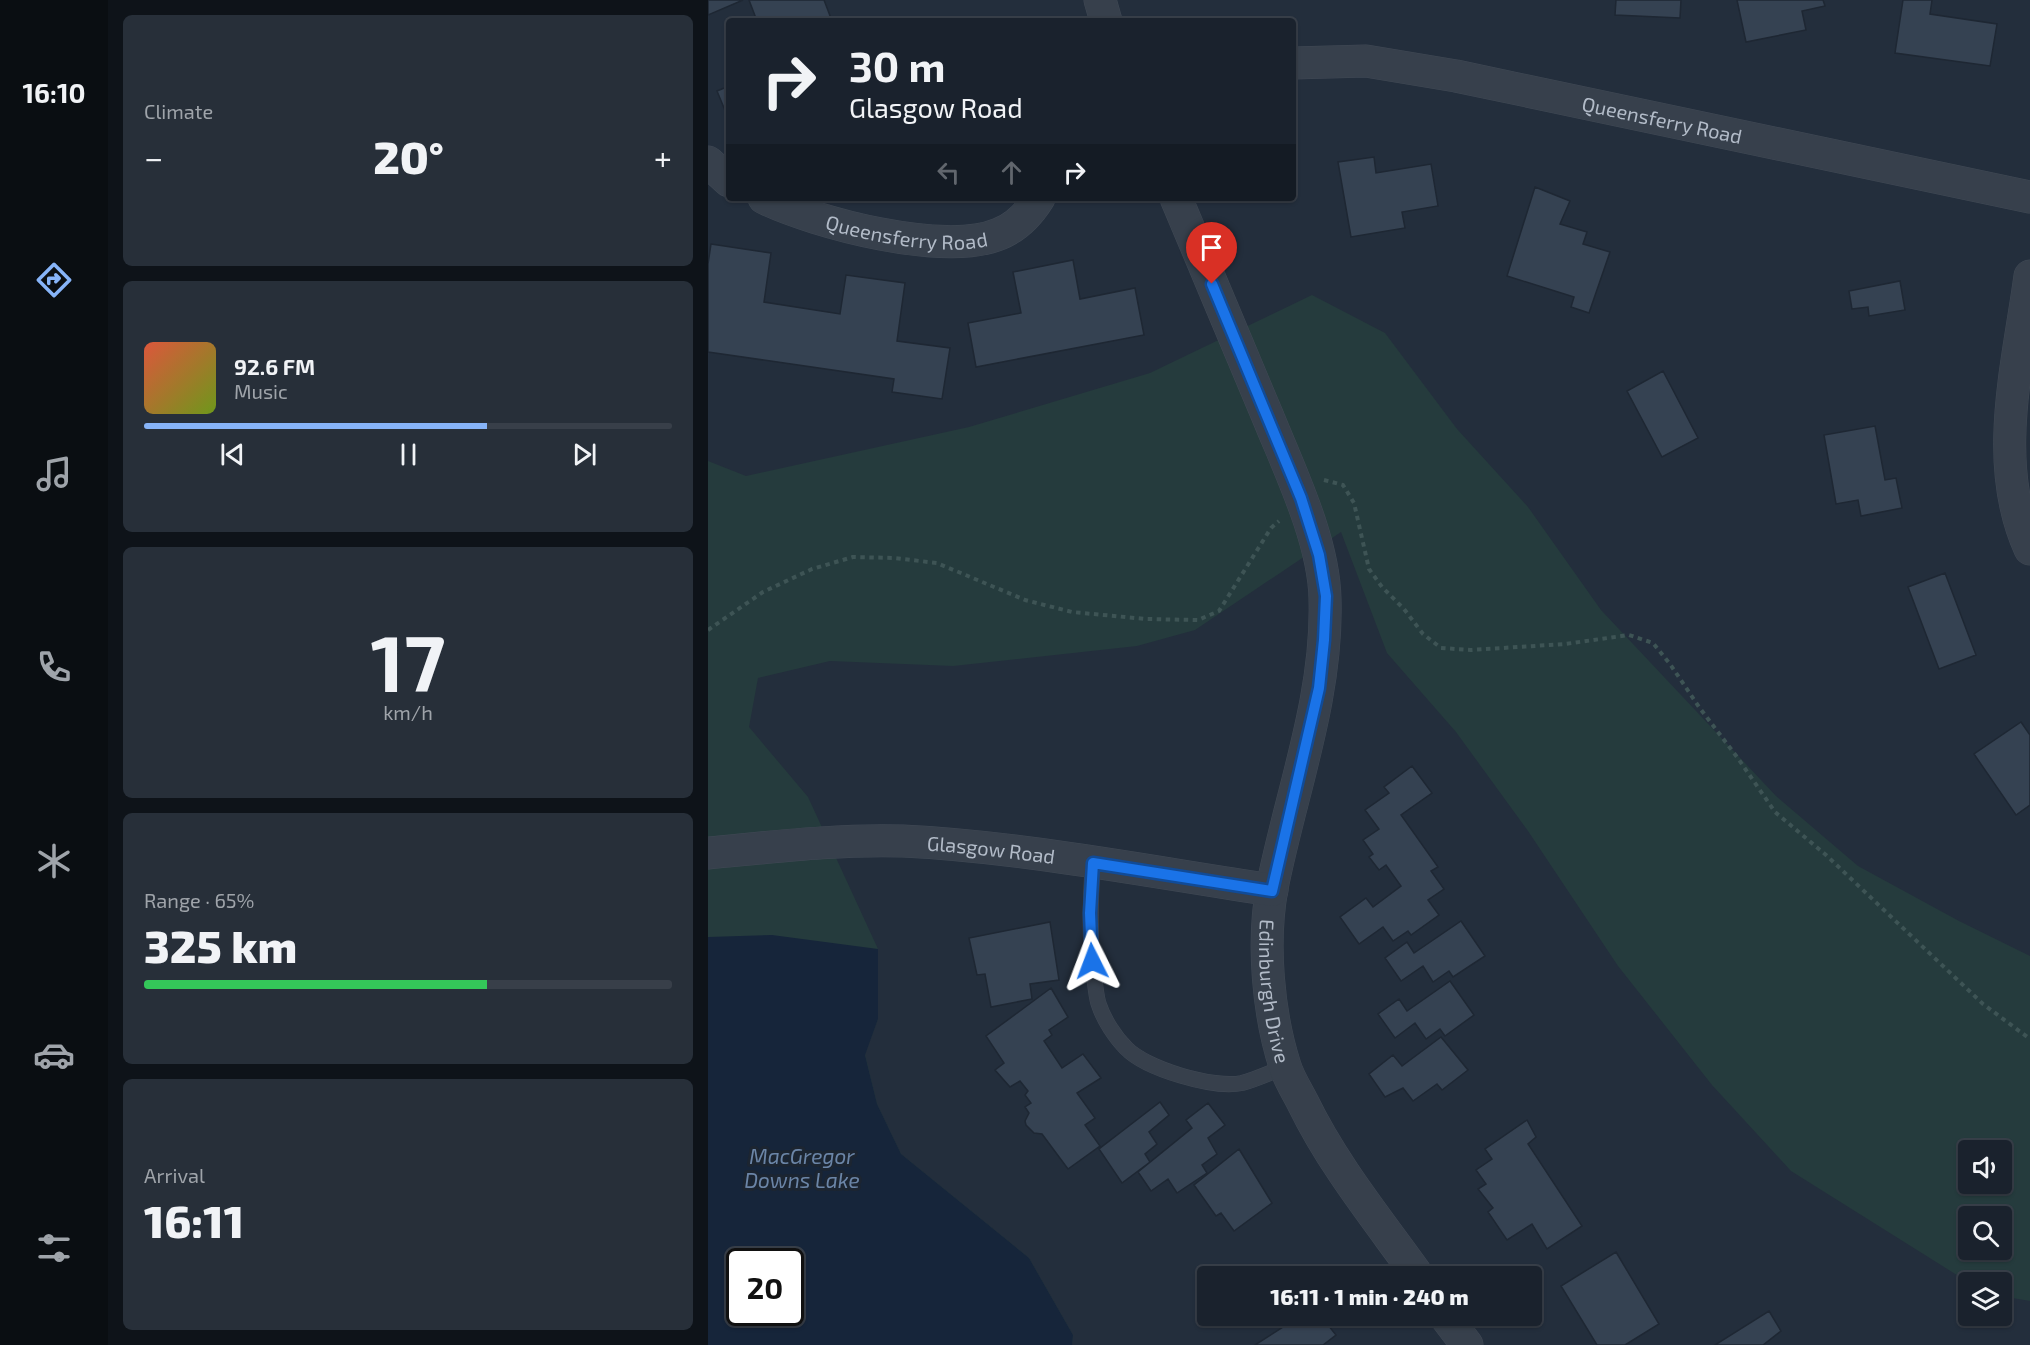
<!DOCTYPE html>
<html lang="en">
<head>
<meta charset="utf-8">
<style>
  body { margin:0; font-family:"Exo 2",sans-serif; background:#272f39; color:#f1f3f6; height:100vh; display:flex; flex-direction:column; font-size:22px; white-space:nowrap }
  * { box-sizing:border-box; margin:0 }
  p { font-size:20px; color:#9fa4aa }
  .icon { flex:none; width:33px; height:33px; fill:none; stroke:currentColor; stroke-width:2; stroke-linecap:round; stroke-linejoin:round }
  .map { position:relative; flex:1; overflow:hidden }
  .side { display:flex; flex-direction:column; gap:15px; padding:15px; background:#0e1319; width:600px }
  .side>* { flex:none }
  .top-card { position:absolute; left:18px; top:18px; width:570px; height:183px; border-radius:6px; box-shadow:0 2px 4px #0004,0 0 0 2px #383f49; background:#1a222d; color:#f1f3f6; overflow:hidden }
  .fabs { position:absolute; left:1250px; top:1140px; display:grid; gap:12px }
  .fabs a { display:grid; place-items:center; width:54px; height:54px; border-radius:6px; background:#1a222d; box-shadow:0 2px 4px #0004,0 0 0 2px #383f49; font-size:30px }
  .speed { position:absolute; left:18px; top:1248px; display:flex; gap:12px; font-size:30px; font-weight:700; text-align:center }
  .speed>* { display:grid; place-content:center; width:78px; height:78px; border-radius:50%; background:#1a222d; box-shadow:0 2px 4px #0004,0 0 0 2px #383f49; line-height:1 }
  .speed .limit { border:3px solid #111; border-radius:9px; background:#fff; color:#111 }
  .pin { position:absolute; display:grid; place-items:center; width:51px; height:51px; color:#fff; margin:-62px -26px; border-radius:50% 50% 50% 0; rotate:-45deg; box-shadow:0 0 6px #0007 }
  .pin .icon { rotate:45deg }
  .me { position:absolute; width:66px; margin:-33px; rotate:357deg; stroke-linejoin:round; filter:drop-shadow(0 0 4px #0008) }
  .turn { display:flex; align-items:center; gap:21px; height:126px; padding:0 24px; font-size:27px }
  .turn .icon { width:78px; height:78px; stroke-width:2.5 }
  .turn b { display:block; font-size:42px; line-height:51px }
  .lanes { display:flex; align-items:center; height:57px; padding:0 24px; background:#0003; justify-content:center; gap:30px; direction:ltr }
  .lanes .off { opacity:.35 }
  .big { font-size:45px; font-weight:800; line-height:1.1 }
  .side .card { flex:1; display:flex; flex-direction:column; justify-content:center; gap:9px; min-width:0; padding:0 21px; border-radius:9px; background:#272f39 }
  .side .dial { align-items:center; gap:0 }
  .dial b { font-size:78px; line-height:1 }
  .song { display:flex; align-items:center; gap:18px }
  .cover { width:72px; height:72px; border-radius:9px; background:linear-gradient(135deg,hsl(10 70% 55%),hsl(80 70% 35%)) }
  .played { height:6px; border-radius:3px; background:linear-gradient(90deg,#87b4f8 65%,#383f49 65%) }
  .keys { display:flex; justify-content:space-around; direction:ltr }
  .heat { display:flex; justify-content:space-between; align-items:center; font-size:33px; direction:ltr }
  .charge { height:9px; border-radius:4px; background:linear-gradient(90deg,#34c759 65%,#383f49 0) }
  .trip { position:absolute; left:489px; top:1266px; width:345px; height:60px; border-radius:6px; background:#1a222d; box-shadow:0 2px 4px #0004,0 0 0 2px #383f49; font-weight:800; line-height:60px; text-align:center }
  main { display:flex; flex:1; min-height:0 }
  .tabs { display:flex; flex-direction:column; width:108px; justify-content:space-around; align-items:center; background:#0a0e12; color:#9fa4aa }
  .tabs .icon { width:42px; height:42px }
  .tabs .active { color:#87b4f8 }
  .tabs b { font-size:27px; color:#f1f3f6 }
  .map>svg:first-child { display:block }
  .green { fill:#253b3d; fill-rule:evenodd }
  .water { fill:#16253a; fill-rule:evenodd }
  .building { fill:#354252; stroke:#1e2733; stroke-width:1.5 }
  .lines { fill:none; stroke-linecap:round; stroke-linejoin:round }
  .service-casing { stroke:#404955; stroke-width:16 }
  .minor-casing { stroke:#404955; stroke-width:33 }
  .path { stroke:#3e5455; stroke-width:4; stroke-dasharray:4.5 4.5; stroke-linecap:butt }
  .service { stroke:#37404c; stroke-width:15 }
  .minor { stroke:#37404c; stroke-width:32 }
  .route-casing { stroke:#114b97; stroke-width:15 }
  .route { stroke:#1a73e8; stroke-width:10 }
  .labels { text-anchor:middle; dominant-baseline:central; stroke-width:6; stroke-linejoin:round; paint-order:stroke }
  .street-label { font-size:20px; fill:#b2bbc8; stroke:#1c2531 }
  .water-label { font-size:21px; font-style:italic; fill:#6b85a7; stroke:#1c2531 }
</style>
</head>
<body>
<main>
<nav class="tabs">
<b>16:10</b>
<svg class="icon active" aria-label="directions" viewBox="0 0 24 24"><path d="M12 3l9 9-9 9-9-9zM9 14v-3h6M13 9l2 2-2 2"/></svg>
<svg class="icon" aria-label="music" viewBox="0 0 24 24"><path d="M9 18V5l10-2v13"/><circle cx="6" cy="18" r="3"/><circle cx="16" cy="16" r="3"/></svg>
<svg class="icon" aria-label="phone" viewBox="0 0 24 24"><path d="M5 4h4l2 5-3 2q2 4 5 5l2-3 5 2v4C11 20 4 13 5 4z"/></svg>
<svg class="icon" aria-label="climate" viewBox="0 0 24 24"><path d="M12 3v18M4 7l16 10M4 17L20 7"/></svg>
<svg class="icon" aria-label="car" viewBox="0 0 24 24"><path d="M5 17H2v-5l4-1 3-4h7l3 4 3 1v5h-3M9 17h6M6 11h13"/><circle cx="7" cy="17" r="2"/><circle cx="17" cy="17" r="2"/></svg>
<svg class="icon" aria-label="filters" viewBox="0 0 24 24"><path d="M4 7h16M4 17h16"/><circle cx="9" cy="7" r="2"/><circle cx="15" cy="17" r="2"/></svg>
</nav>
<section class="side">
<div class="card"><p>Climate</p>
<div class="heat"><a>−</a><b class="big">20°</b><a>+</a></div>
</div>
<div class="card">
<div class="song"><i class="cover"></i><div><b>92.6 FM</b><p>Music</p></div></div>
<div class="played"></div>
<div class="keys"><svg class="icon" aria-label="previous" viewBox="0 0 24 24"><path d="M18 5L8 12l10 7zM5 5v14"/></svg><svg class="icon" aria-label="pause" viewBox="0 0 24 24"><path d="M8 5v14M16 5v14"/></svg><svg class="icon" aria-label="next" viewBox="0 0 24 24"><path d="M6 5l10 7-10 7zM19 5v14"/></svg></div>
</div>
<div class="card dial"><b>17</b><p>km/h</p></div>
<div class="card"><p>Range · 65%</p><b class="big">325 km</b><div class="charge"></div></div>
<div class="card"><p>Arrival</p><b class="big">16:11</b></div>
</section>
<div class="map">
<svg width="1322" height="1345" viewBox="0 0 1322 1345">
  <rect width="100%" height="100%" fill="#232e3c"/>
  <path class="green" d="M604 295 677 333 749 429 820 507 893 610 1068 796 1150 866 1251 921 1322 956V1301L1293 1296V1282H1260L1083 1171 1004 1085 910 966 820 831 748 732 679 653 633 532 487 630 429 646 245 666 122 661 50 678 41 727 100 797 170 949V1019L157 1054 169 1104 193 1154 321 1258 365 1335 364 1345H0V461L38 476 261 427 442 373ZM1260 1150H1293V1184H1260ZM1260 1216H1293V1250H1260ZM32 1262H82V1312H32Z"/>
  <path class="water" d="M64 935 170 949V1019L157 1055 169 1104 193 1154 321 1258 365 1335 364 1345H0V937ZM32 1262H82V1312H32Z"/>
  <path class="building" d="M0 0H35L0 15Z
    M41 0H116L124 21H49Z
    M908 0H973L972 18 907 15Z
    M1029 0H1115L1117 6 1094 11 1098 30 1038 42Z
    M1195 0H1224L1222 14 1289 24 1282 66 1187 53Z
    M21 86V120L9 91Z
    M666 157 668 173 723 164 730 206 694 212 697 228 643 237 630 162Z
    M827 187 862 201 852 224 879 232 875 244 902 252 881 313 863 307 866 297 799 276Z
    M3 244 63 253 56 302 132 314 138 275 197 283 189 341 242 348 234 399 184 392 186 379 0 352V264Z
    M365 260 372 299 427 288 436 335 268 367 260 323 313 313 305 272Z
    M1192 281 1197 310 1161 316 1160 307 1144 309 1141 291Z
    M955 371 990 438 954 457 919 391Z
    M1167 426 1177 480 1188 478 1194 508 1153 516 1150 500 1128 504 1116 435Z
    M1237 573 1268 655 1231 669 1200 587Z
    M1313 722 1322 735V805L1308 815 1266 754Z
    M704 766 724 793 693 815 730 867 723 871 736 889 720 900 731 915 703 935 700 931 685 941 675 927 651 944 632 917 658 898 665 907 693 886 678 865 671 870 661 857 665 854 655 840 671 829 657 810 681 793 676 787Z
    M753 921 777 956 745 977 741 971 725 982 715 966 693 981 677 958 699 942 706 953Z
    M342 922 351 980 322 984 324 999 283 1007 277 974 269 975 261 938Z
    M742 981 766 1015 737 1036 732 1029 718 1039 707 1023 687 1038 670 1014 691 999 699 1011Z
    M343 988 360 1017 341 1030 344 1035 336 1041 354 1068 375 1054 393 1078 369 1093 387 1118 377 1125 392 1146 360 1169 334 1134 326 1133 318 1125 317 1121 321 1113 317 1107 323 1103 317 1095 320 1091 312 1081 302 1087 287 1070 296 1063 278 1036Z
    M733 1037 760 1070 734 1090 729 1084 705 1101 695 1088 677 1097 661 1074 685 1055 694 1066Z
    M452 1102 461 1115 441 1132 449 1144 437 1154 442 1162 414 1183 391 1149Z
    M500 1103 517 1125 500 1138 509 1154 494 1165 499 1173 469 1193 460 1179 443 1191 430 1172 484 1128 478 1120Z
    M819 1120 828 1137 820 1144 874 1226 839 1249 824 1224 799 1240 780 1212 785 1208 770 1189 778 1184 768 1170 784 1159 777 1149Z
    M531 1149 564 1203 526 1231 513 1213 508 1216 486 1185Z
    M908 1252 951 1324 917 1345H889L853 1286Z
    M1061 1311 1073 1331 1055 1345H1007Z
    M592 1316H613L628 1335 615 1345H547Z"/>
  <g class="lines">
    <g class="service-casing">
      <path id="service" d="M385 863C382 902 381 939 386 978 388 987 388 997 391 1005 396 1020 407 1037 418 1048 438 1069 506 1089 534 1083 549 1079 563 1072 577 1067"/>
    </g>
    <g class="minor-casing">
      <g id="minor">
        <path d="M392 0 398 21"/>
        <path id="s1" d="M585 63 658 61 748 76 1322 197"/>
        <path d="M0 162 21 181"/>
        <path id="s2" d="M56 198C108 223 237 257 291 234 309 227 321 214 331 198"/>
        <path id="s3" d="M468 198C499 271 529 344 560 417 582 471 616 541 617 599 620 698 583 792 564 888 554 943 560 1013 577 1066 581 1079 589 1091 595 1103 625 1165 670 1220 710 1276"/>
        <path d="M1322 276C1310 365 1283 463 1322 549"/>
        <path id="s4" d="M0 853C65 847 130 839 195 841 317 847 443 872 564 890"/>
        <path d="M737 1316 759 1345"/>
      </g>
    </g>
    <path class="path" d="M616 480 635 485 646 503 661 569 674 587 696 609 715 634 733 648 763 650 857 644 921 635 945 643 962 664 991 707 1029 757 1067 812 1118 855 1275 1004 1322 1039
      M0 630 55 592 104 569 145 557 186 558 229 563 317 600 364 612 438 619 490 620 511 611 563 528 571 521"/>
    <use href="#service" class="service"/>
    <use href="#minor" class="minor"/>
  </g>
  <g class="lines">
    <g class="route-casing">
      <path id="route" d="M384 961 382 913 385 863 564 891 611 688 616 640 618 596 611 555 593 498 504 284"/>
    </g>
    <use href="#route" class="route"/>
  </g>
  <g class="labels">
    <g class="street-label">
      <text stroke="none"><textPath href="#s1" startOffset="375">Queensferry Road</textPath></text>
      <text stroke="none"><textPath href="#s2" startOffset="148">Queensferry Road</textPath></text>
      <text stroke="none"><textPath href="#s4" startOffset="284">Glasgow Road</textPath></text>
      <text stroke="none"><textPath href="#s3" startOffset="828">Edinburgh Drive</textPath></text>
    </g>
    <g class="water-label">
      <text x="94" y="1155">MacGregor<tspan x="94" dy="24">Downs Lake</tspan></text>
    </g>
  </g>
</svg>
<div class="fabs">
<a><svg class="icon" aria-label="sound" viewBox="0 0 24 24"><path d="M4 9h4l5-4v14l-5-4H4zM17 9q2 3 0 6"/></svg></a>
<a><svg class="icon" aria-label="search" viewBox="0 0 24 24"><circle cx="10" cy="10" r="6"/><path d="M15 15l6 6"/></svg></a>
<a><svg class="icon" aria-label="layers" viewBox="0 0 24 24"><path d="M12 4l9 5-9 5-9-5zM3 14l9 5 9-5"/></svg></a>
</div>
<div class="speed"><div class="limit">20</div></div>
<div class="pin" style="left:504px;top:284px;background:#d93025"><svg class="icon" aria-label="arrive" viewBox="0 0 24 24"><path d="M6 21V4h12l-3 4 3 4H6"/></svg></div>
<svg class="me" style="left:384px;top:961px" viewBox="-20 -20 40 40"><path d="M0-17L14 15 0 8-14 15z" fill="#1a73e8" stroke="#fff" stroke-width="4"/></svg>
<div class="trip">16:11 · 1 min · 240 m</div>
<div class="top-card">
<div class="turn"><svg class="icon" aria-label="right" viewBox="0 0 24 24"><path d="M7 20v-9h11M14 6l5 5-5 5"/></svg><div><b>30 m</b>Glasgow Road</div></div>
<div class="lanes"><svg class="icon off" aria-label="left" viewBox="0 0 24 24"><path d="M17 20v-9H6M10 6l-5 5 5 5"/></svg><svg class="icon off" aria-label="ahead" viewBox="0 0 24 24"><path d="M12 20V5M6 11l6-6 6 6"/></svg><svg class="icon" aria-label="right" viewBox="0 0 24 24"><path d="M7 20v-9h11M14 6l5 5-5 5"/></svg></div>
</div>
</div>
</main>
</body>
</html>
